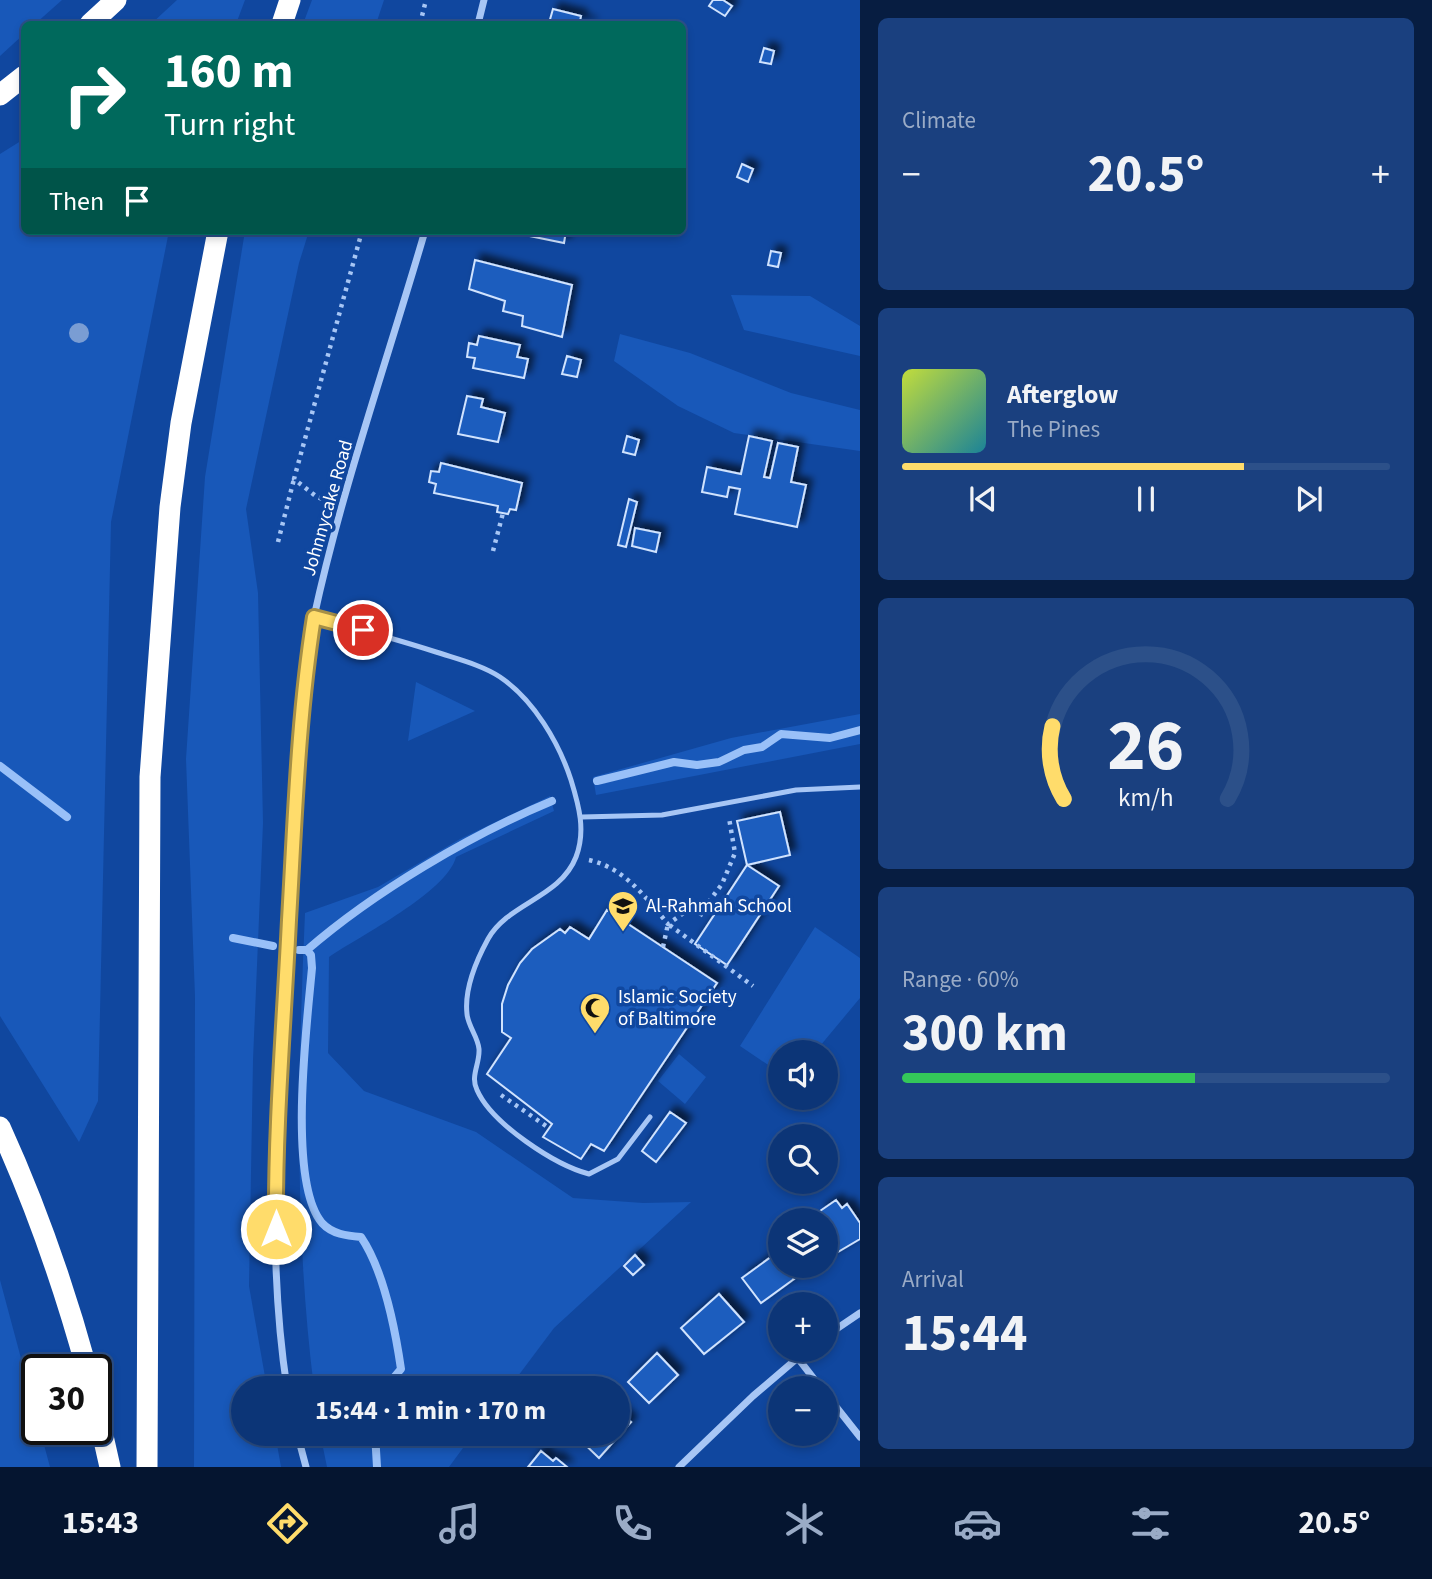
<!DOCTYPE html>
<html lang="en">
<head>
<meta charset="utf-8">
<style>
  body { margin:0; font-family:"Source Sans 3",sans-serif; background:#1a407f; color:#f1f3f6; height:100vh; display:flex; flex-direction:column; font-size:26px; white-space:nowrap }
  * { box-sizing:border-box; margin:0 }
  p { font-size:23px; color:#9aabc6 }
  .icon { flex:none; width:38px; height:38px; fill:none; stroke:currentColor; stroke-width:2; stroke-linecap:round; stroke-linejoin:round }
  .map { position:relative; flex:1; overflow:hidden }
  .details { display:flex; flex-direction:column; gap:18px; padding:18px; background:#071d41; width:572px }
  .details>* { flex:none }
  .banner { position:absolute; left:21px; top:21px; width:665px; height:214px; border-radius:10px; box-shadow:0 4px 10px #0003,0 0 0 2px #2c5089; background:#00695c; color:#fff; overflow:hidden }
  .fabs { position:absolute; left:768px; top:1040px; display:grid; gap:14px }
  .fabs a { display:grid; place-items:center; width:70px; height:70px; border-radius:50%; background:#0c3577; box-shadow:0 4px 10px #0003,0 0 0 2px #2c5089; font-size:35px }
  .speed { position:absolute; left:21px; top:1354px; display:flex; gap:14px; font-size:35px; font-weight:700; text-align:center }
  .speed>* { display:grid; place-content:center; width:91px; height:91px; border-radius:50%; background:#0c3577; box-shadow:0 4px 10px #0003,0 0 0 2px #2c5089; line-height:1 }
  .speed .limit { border:4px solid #111; border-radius:10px; background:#fff; color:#111 }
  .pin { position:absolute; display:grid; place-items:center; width:60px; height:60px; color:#fff; margin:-30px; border:4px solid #fff; border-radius:50%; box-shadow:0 2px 7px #0007 }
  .me { position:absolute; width:77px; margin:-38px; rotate:0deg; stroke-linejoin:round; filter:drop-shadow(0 0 5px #0008) }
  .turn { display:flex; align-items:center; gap:24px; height:147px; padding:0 28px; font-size:32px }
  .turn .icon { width:91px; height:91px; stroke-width:2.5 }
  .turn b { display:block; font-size:49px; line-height:60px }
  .then { display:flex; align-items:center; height:66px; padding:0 28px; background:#0003; gap:14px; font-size:26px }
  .big { font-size:52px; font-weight:700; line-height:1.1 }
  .details .widget { flex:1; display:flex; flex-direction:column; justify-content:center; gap:10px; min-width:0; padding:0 24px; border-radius:10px; background:#1a407f }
  .details .dial { align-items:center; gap:0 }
  .dial svg { height:182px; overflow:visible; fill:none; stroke:#2c5089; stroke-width:7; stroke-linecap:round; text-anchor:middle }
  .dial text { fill:#f1f3f6; stroke:none }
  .song { display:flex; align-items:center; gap:21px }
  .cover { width:84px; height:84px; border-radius:10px; background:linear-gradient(135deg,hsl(70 70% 55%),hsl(190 70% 35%)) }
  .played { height:7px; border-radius:4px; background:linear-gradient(90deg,#ffdc6b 70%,#2c5089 70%) }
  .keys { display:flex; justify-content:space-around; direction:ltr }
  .heat { display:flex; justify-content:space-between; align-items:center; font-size:38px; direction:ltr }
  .charge { height:10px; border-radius:5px; background:linear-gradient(90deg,#34c759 60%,#2c5089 0) }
  .trip { position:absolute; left:231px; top:1376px; width:399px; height:70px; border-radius:35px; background:#0c3577; box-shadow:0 4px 10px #0003,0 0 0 2px #2c5089; font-weight:700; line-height:70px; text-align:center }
  .menu { display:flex; height:112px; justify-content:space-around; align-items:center; background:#051530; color:#9aabc6 }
  .menu .icon { width:49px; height:49px }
  .menu .active { color:#ffdc6b }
  .menu b { font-size:32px; color:#f1f3f6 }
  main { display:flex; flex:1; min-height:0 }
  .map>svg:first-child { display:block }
  .green { fill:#1858b9 }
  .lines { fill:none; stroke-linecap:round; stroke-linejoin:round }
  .stream { stroke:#99c0f8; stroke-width:8 }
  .building { fill:#1e5dbe; stroke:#d0e3fe; stroke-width:2; filter:url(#shadow) }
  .path { stroke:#a7c6f5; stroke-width:4.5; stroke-dasharray:3.5 5; stroke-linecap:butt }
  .lane { stroke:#a7c6f5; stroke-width:5 }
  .street { stroke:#a7c6f5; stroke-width:7 }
  .highway { stroke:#fff; stroke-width:21 }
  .tree { fill:#7a9dd3 }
  .route-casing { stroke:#a68f46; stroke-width:18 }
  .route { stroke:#ffdc6b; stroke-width:12 }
  .labels { text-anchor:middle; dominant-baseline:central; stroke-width:7; stroke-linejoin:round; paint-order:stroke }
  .street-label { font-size:19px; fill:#fff; stroke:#10479f }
  .poi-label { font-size:19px; fill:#fff; stroke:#10479f; text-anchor:start }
</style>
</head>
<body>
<main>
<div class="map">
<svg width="860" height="1467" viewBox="0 0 860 1467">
  <defs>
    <filter id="shadow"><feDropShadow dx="6" dy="-6" stdDeviation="3.5" flood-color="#0009"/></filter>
  </defs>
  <rect width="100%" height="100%" fill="#10479f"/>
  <path class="green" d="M0 0H62L35 24H24V34L0 56Z
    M177 0H245L236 24H151Z
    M312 0H384L376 24H303Z
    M24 139V231H169L111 522 98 1101 79 1142 0 1016V154Z
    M245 231H309L299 263 246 509 258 593 263 823 253 1060 249 1286 267 1388H243V1433H275L281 1467H194L195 996 186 759 205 477Z
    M731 295 810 296 860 326V356L744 330Z
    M620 334 690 353 791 393 860 410V451L734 433 678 406 614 361Z
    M416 682 475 711 408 741Z
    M860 714V744L596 795 593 777 731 738Z
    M550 796 554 811 456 857C447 892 360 936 329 957L328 1053 364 1091 476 1132 573 1198 643 1203 691 1202 554 1328 509 1388H314C294 1229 298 1072 305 913L378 887 460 839Z
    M815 927 860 958V998L815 1052H780V1073L740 1046Z
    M679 1054 706 1077 685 1104 658 1081Z
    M0 1280 37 1418V1430H40L50 1467H0Z
    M320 1433H474L449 1467H327Z"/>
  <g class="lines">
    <path class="stream" d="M0 766 67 817
      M597 781 674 762 697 765 719 762 744 750 762 747 781 734 830 738 860 730
      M233 938 273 946
      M299 950H307L311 955 312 968C307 1023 287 1182 322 1223 332 1234 347 1236 361 1237 384 1271 395 1328 401 1369L385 1388
      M307 950C374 892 470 835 552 801
      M375 1433 377 1467"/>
  </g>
  <path class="building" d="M713 0H723L732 6 725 16 709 6Z
    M553 9 581 16 580 21 592 24 549 23Z
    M764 48 774 51 771 64 760 62Z
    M742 164 753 169 748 182 737 177Z
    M505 231H566L564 243Z
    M771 251 781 253 778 267 768 265Z
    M475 260 572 285 562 337 522 326 523 316 503 311 505 301 469 289Z
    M479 336 520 345 517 357 528 359 524 378 473 368 475 358 467 357 469 343 477 345Z
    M567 356 581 360 577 377 562 374Z
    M467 396 483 399 481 407 505 413 498 442 458 434Z
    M627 436 639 440 635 455 623 452Z
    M749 436 772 441 764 477 770 478 778 443 798 447 791 482 806 485 797 527 735 514 740 489 729 487 727 497 702 492 707 467 741 474Z
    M441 463 522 483 516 510 510 509 508 514 497 512 498 506 434 493 436 484 429 482 431 471 439 472Z
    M629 499 637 502 626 547 618 545Z
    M635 528 660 533 656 552 632 546Z
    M780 812 790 855 747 865 737 821Z
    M747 865 779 886 727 965 695 944Z
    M607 910 717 983 604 1151 591 1144 581 1159 543 1137 552 1124 487 1074 511 1038 502 1032V1004L508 985 520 963 532 949 560 929 565 933 570 927 589 939Z
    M670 1112 686 1123 656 1162 642 1151Z
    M836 1200 842 1208 847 1204 860 1223V1239L826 1259V1220L820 1211Z
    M775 1254 794 1279 761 1303 742 1278Z
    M635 1255 644 1265 633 1275 624 1266Z
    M719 1294 744 1322 704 1354 681 1328Z
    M657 1353 678 1375 649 1403 628 1382Z
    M618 1410 631 1422 599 1458 573 1433H618Z
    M541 1451 553 1461 556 1458 567 1467H528Z"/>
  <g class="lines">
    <path class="path" d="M420 24 426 0
      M330 502 317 497 294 479 362 231
      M278 542 294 479
      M493 551 503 513
      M589 860C625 868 646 898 668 924L701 901 707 904 722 884 735 853 729 818
      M700 916 707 904
      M663 947 668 924 753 986
      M501 1095 549 1128"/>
    <path class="lane" d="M314 617C355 628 396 639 436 652 457 659 482 665 500 677 534 700 559 743 571 780 579 806 586 831 576 857 560 898 508 903 488 939 476 961 464 988 467 1014 468 1026 478 1037 479 1049 480 1064 470 1076 477 1090 492 1124 555 1165 589 1174L618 1159 650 1117
      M582 817 662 815 796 790 860 787"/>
    <path class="street" d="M478 24 484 0
      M826 1336 860 1313
      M797 1357 821 1388
      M287 1388C263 1232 281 1073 289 917 295 818 293 714 314 617 342 488 388 358 425 231
      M826 1394 860 1437
      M297 1433 306 1467
      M679 1467 753 1396 808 1349"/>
    <path class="highway" d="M90 24 116 0
      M282 24 290 0
      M0 95 24 76
      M0 1127C36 1206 64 1286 87 1370
      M96 1405 110 1467
      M147 1467 150 777 170 507 181 423 218 231"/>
  </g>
  <circle class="tree" cx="79" cy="333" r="10"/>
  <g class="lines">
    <g class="route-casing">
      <path id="route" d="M276 1229C275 1126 284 1023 289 920 295 819 298 717 314 617L363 630"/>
    </g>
    <use href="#route" class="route"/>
  </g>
  <defs>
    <g id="school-pin" transform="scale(1.575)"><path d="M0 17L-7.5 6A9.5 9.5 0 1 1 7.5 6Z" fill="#ffdc6b" stroke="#10479f"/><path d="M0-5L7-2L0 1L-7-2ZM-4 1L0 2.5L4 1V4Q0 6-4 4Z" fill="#111"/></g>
    <g id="mosque-pin" transform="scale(1.575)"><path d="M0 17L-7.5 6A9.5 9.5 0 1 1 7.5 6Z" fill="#ffdc6b" stroke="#10479f"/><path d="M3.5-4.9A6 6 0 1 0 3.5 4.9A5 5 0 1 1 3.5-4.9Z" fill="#111"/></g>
  </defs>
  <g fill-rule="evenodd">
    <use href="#school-pin" x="623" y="906"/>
    <use href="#mosque-pin" x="595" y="1008"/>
  </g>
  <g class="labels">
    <g class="street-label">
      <text transform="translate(328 508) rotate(-74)">Johnnycake Road</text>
    </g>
    <g class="poi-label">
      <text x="646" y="906">Al-Rahmah School</text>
      <text x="618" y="997">Islamic Society<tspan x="618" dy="22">of Baltimore</tspan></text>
    </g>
  </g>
</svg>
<div class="fabs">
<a><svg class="icon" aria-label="sound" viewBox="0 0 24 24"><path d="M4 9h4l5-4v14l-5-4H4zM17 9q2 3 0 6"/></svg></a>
<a><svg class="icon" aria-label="search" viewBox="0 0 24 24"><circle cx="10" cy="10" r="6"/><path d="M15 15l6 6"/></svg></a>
<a><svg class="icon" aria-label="layers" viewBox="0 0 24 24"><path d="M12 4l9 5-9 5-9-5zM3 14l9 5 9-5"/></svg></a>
<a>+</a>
<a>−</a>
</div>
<div class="speed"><div class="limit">30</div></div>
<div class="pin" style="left:363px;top:630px;background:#d93025"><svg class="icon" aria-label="arrive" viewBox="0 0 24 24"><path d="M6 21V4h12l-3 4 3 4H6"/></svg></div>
<svg class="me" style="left:276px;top:1229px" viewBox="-20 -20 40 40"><circle r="17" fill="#ffdc6b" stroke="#fff" stroke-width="3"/><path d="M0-11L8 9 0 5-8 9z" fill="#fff"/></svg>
<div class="trip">15:44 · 1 min · 170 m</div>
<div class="banner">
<div class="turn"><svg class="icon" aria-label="right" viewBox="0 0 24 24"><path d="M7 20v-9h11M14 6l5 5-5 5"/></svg><div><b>160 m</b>Turn right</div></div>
<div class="then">Then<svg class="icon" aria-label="arrive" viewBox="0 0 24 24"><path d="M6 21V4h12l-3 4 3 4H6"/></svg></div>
</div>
</div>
<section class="details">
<div class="widget"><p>Climate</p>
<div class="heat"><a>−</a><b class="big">20.5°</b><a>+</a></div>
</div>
<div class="widget">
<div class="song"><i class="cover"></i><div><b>Afterglow</b><p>The Pines</p></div></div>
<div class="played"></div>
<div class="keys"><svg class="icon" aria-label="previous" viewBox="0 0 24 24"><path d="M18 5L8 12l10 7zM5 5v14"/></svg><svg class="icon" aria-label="pause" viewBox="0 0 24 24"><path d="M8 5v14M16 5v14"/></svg><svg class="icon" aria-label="next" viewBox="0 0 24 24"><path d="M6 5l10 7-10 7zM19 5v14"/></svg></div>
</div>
<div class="widget dial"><svg viewBox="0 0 100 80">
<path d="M14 69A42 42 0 1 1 86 69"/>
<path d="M14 69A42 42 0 0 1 9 37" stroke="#ffdc6b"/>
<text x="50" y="56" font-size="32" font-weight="700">26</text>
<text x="50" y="72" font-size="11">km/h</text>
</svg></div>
<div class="widget"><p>Range · 60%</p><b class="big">300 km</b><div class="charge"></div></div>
<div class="widget"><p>Arrival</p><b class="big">15:44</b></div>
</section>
</main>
<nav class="menu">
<b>15:43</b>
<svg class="icon active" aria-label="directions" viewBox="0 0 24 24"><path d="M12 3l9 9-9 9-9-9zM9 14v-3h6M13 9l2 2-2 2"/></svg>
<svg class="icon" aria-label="music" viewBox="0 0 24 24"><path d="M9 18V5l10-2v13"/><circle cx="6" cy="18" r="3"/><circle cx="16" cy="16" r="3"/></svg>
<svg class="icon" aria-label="phone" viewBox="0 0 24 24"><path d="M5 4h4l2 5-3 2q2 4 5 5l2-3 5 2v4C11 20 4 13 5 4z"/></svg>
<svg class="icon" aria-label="climate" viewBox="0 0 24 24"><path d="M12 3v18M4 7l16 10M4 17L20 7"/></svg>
<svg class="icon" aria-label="car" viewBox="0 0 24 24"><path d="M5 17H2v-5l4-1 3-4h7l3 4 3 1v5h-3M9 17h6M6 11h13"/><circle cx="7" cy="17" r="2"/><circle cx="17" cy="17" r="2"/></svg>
<svg class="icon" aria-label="filters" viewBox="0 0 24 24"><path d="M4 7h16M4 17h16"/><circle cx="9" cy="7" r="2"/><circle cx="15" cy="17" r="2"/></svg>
<b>20.5°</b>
</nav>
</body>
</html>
